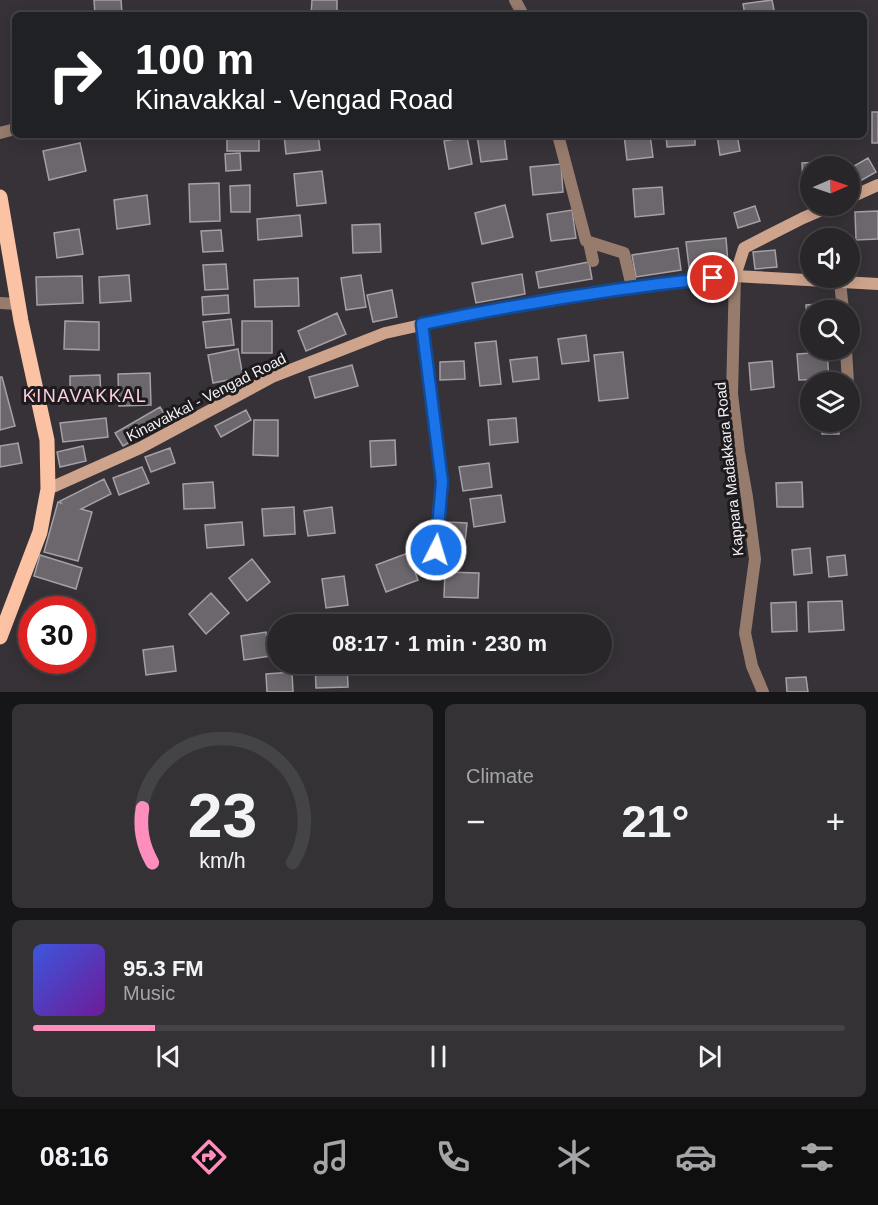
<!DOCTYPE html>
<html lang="en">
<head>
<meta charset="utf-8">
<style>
  body { margin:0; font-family:Helvetica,sans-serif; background:#343235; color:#f1f3f6; height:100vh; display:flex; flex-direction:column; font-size:22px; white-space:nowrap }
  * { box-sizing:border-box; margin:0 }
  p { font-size:20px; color:#a5a5a8 }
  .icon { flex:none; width:33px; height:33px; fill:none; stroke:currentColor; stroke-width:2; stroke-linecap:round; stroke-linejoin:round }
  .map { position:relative; height:692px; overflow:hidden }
  .side { display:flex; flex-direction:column; gap:12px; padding:12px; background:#161517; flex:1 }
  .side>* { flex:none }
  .banner { position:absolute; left:12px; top:12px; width:855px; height:126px; border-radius:9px; box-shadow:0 3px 15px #0003,0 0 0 2px #444346; background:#202124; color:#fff; overflow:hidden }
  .needle { width:39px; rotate:88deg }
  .tools { position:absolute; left:800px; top:156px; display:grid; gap:12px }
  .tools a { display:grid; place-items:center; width:60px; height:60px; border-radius:50%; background:#282629; box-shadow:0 3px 15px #0003,0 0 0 2px #444346; font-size:30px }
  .speed { position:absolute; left:18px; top:596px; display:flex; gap:12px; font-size:30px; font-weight:700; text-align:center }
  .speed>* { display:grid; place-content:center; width:78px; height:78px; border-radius:50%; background:#282629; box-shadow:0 3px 15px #0003,0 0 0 2px #444346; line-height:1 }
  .speed .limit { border:9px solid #d22; background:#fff; color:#111 }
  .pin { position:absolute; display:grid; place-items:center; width:51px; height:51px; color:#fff; margin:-26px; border:3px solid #fff; border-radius:50%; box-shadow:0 2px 6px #0007 }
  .me { position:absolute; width:66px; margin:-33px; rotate:5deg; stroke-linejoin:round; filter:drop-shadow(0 0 4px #0008) }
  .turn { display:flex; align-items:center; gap:21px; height:126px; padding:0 24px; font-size:27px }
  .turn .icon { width:78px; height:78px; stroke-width:2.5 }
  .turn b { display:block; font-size:42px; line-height:51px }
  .big { font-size:45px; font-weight:700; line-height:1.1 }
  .side .widget { flex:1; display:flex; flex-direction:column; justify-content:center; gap:9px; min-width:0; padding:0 21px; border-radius:9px; background:#343235 }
  .side .dial { align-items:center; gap:0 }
  .dial svg { height:156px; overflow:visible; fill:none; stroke:#444346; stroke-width:7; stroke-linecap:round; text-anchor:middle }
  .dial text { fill:#f1f3f6; stroke:none }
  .song { display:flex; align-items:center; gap:18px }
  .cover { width:72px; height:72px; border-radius:9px; background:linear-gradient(135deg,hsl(230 70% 55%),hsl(280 70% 35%)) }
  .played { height:6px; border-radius:3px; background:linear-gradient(90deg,#fd8ebe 15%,#444346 15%) }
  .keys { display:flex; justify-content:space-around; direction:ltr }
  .heat { display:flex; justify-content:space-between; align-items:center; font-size:33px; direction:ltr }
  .side .tiles { flex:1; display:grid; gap:12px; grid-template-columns:1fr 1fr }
  .widget:last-child { grid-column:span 2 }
  .trip { position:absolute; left:267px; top:614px; width:345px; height:60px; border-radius:30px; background:#282629; box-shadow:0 3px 15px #0003,0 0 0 2px #444346; font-weight:700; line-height:60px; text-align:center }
  .menu { display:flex; height:96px; justify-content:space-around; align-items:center; background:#100f10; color:#a5a5a8 }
  .menu .icon { width:42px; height:42px }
  .menu .current { color:#fd8ebe }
  .menu b { font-size:27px; color:#f1f3f6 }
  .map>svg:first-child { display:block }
  .building { fill:#6c676d; stroke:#a59fa6; stroke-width:1.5 }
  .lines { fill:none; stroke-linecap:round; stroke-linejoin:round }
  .street { stroke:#977c6d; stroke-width:12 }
  .secondary { stroke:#cfa48c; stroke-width:12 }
  .primary { stroke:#fbc3a3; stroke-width:15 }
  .route-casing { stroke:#114b97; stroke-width:15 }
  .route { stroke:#1a73e8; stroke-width:10 }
  .labels { text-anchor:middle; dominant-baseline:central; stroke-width:6; stroke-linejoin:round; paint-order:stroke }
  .street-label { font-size:15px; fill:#f5f2f5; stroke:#1d1b1d }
  .quarter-label { font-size:18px; letter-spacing:1.5px; fill:#ffcee0; stroke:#1d1b1d }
</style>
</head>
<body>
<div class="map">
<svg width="878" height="692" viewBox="0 0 878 692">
  <rect width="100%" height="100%" fill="#363237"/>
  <path class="building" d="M94 0H121L122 13 95 15Z
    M312 0H337V15H311Z
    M772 0 775 15H745L743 4Z
    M872 112H878V143H872Z
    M193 135H215V139H193Z
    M227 135H259V151H227Z
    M284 135H318L320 150 286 154Z
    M477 135H504L507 159 481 162Z
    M624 135H650L653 157 627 160Z
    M666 135H695V145L667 147Z
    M717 135H737L740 151 720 155Z
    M467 137 472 164 449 169 444 141Z
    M80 143 86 171 49 180 43 151Z
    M240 153 241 170 226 171 225 154Z
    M868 158 876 172 855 184 849 173V169Z
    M822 162V166H810V186H803L802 163Z
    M561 164 563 192 533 195 530 167Z
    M322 171 326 203 297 206 294 174Z
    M219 183 220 221 190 222 189 184Z
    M250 185V212H231L230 186Z
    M662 187 664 214 635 217 633 189Z
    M147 195 150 224 117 229 114 200Z
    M505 205 513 237 482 244 475 213Z
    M755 206 760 221 738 228 734 213Z
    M572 210 576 238 551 241 547 214Z
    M878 211V239L856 240 855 212Z
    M300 215 302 236 258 240 257 219Z
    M380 224 381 252 353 253 352 225Z
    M79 229 83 254 57 258 54 233Z
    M221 230 223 251 203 252 201 231Z
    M726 238 728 263 689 267 686 242Z
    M678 248 681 270 636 277 632 255Z
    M775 250 777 267 755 269 753 252Z
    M589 262 592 279 539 288 536 272Z
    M226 264 228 289 205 290 203 265Z
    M522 274 525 294 476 303 472 283Z
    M129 275 131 301 100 303 99 277Z
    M361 275 366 307 346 310 341 278Z
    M82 276 83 303 37 305 36 277Z
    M298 278 299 306 255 307 254 280Z
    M392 290 397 317 373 322 367 295Z
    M228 295 229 313 203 315 202 297Z
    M833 303V310H810V338L808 339 806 305Z
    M337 313 346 334 306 351 298 331Z
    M231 319 234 345 206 348 203 322Z
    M65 321 99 322V350L64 349Z
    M242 321H272V353H242Z
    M586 335 589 361 562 364 558 339Z
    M496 341 501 384 480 386 475 343Z
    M238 349 243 377 213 383 208 355Z
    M623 352 628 398 599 401 594 355Z
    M827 352 829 379 799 380 797 354Z
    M537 357 539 379 513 382 510 360Z
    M464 361 465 379 440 380V362Z
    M772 361 774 387 751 390 749 363Z
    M352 365 358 386 315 398 309 377Z
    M150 373 151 405 119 406 118 374Z
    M100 375 101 400H70V376Z
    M0 377H2L15 426 0 430Z
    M160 407 168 420 123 446 115 433Z
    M246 410 251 420 221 437 215 426Z
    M106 418 108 437 63 442 60 423Z
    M516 418 518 442 490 445 488 420Z
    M254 420H278V456L253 455Z
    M822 422H838L839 434H822Z
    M395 440 396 465 371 467 370 441Z
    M18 443 22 463 0 467V446Z
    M83 446 86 461 60 467 57 452Z
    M170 448 175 463 151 472 145 457Z
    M489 463 492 487 463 491 459 467Z
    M142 467 149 483 119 495 113 478Z
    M104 479 111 494 81 509 92 512 78 561 44 552 58 502 61 503 60 501Z
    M213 482 215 508 184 509 183 484Z
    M802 482 803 507H777L776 483Z
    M501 495 505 522 474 527 470 499Z
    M294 507 295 534 264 536 262 509Z
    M332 507 335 533 308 536 304 511Z
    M242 522 244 545 207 548 205 525Z
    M447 522 467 523 464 553 444 551Z
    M810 548 812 573 794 575 792 550Z
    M408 553 418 580 386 592 376 565Z
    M40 555 82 568 76 589 34 576Z
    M845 555 847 575 829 577 827 557Z
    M252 559 270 582 247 601 229 578Z
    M445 572 479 573 478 598 444 597Z
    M344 576 348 605 326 608 322 579Z
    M211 593 229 613 206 634 189 614Z
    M842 601 844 630 809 632 808 602Z
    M796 602 797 631 772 632 771 603Z
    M266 632 270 656 244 660 241 636Z
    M173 646 176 671 146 675 143 650Z
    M315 663H347L348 687 316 688Z
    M292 672 293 692H267L266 674Z
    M806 677 808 692H787L786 678Z"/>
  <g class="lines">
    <path class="street" d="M515 0 523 15
      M0 133 15 129
      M558 135 586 241 624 253 632 287
      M589 242 593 261
      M735 276 732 394 739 452 747 497 755 559 745 633 752 666 763 692
      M840 282 843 310
      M0 303 19 304
      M422 324 442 482 437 550
      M846 350 848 382
      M849 392 850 408"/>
    <path class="secondary" d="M849 198 878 185
      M735 276 744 248 803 218 831 206
      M48 489 140 448 272 377 385 333 471 314 632 287 735 276 878 284"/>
    <path class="primary" d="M0 197 21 321 47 440 48 489 40 532 0 637"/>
  </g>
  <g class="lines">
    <g class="route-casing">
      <path id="route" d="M436 550 442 482 422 324C518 304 615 288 713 278"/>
    </g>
    <use href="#route" class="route"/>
  </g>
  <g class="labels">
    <g class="street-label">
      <text transform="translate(206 397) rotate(-27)">Kinavakkal - Vengad Road</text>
      <text transform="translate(729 469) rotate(-96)">Kappara Madakkara Road</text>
    </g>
    <g class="quarter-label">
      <text x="85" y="396">KINAVAKKAL</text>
    </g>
  </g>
</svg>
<div class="tools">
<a><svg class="needle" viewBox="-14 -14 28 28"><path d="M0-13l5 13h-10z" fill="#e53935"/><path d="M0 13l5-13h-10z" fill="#a5a5a8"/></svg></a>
<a><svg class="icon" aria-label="sound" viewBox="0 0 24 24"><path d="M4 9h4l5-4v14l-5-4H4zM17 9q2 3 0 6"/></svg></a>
<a><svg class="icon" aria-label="search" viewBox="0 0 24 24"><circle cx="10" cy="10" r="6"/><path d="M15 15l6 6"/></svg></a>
<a><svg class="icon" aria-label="layers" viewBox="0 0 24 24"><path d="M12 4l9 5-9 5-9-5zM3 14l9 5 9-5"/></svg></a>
</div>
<div class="speed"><div class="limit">30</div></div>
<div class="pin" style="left:713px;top:278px;background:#d93025"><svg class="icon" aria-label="arrive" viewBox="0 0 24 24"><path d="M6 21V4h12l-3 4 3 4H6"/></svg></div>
<svg class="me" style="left:436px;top:550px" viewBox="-20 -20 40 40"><circle r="17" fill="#1a73e8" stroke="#fff" stroke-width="3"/><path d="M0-11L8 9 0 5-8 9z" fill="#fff"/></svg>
<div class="trip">08:17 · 1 min · 230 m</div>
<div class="banner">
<div class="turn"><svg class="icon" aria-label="right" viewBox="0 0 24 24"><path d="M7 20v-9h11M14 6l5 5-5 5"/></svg><div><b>100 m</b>Kinavakkal - Vengad Road</div></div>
</div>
</div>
<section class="side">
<div class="tiles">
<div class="widget dial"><svg viewBox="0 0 100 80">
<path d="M14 69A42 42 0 1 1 86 69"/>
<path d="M14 69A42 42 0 0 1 9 41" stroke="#fd8ebe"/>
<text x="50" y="56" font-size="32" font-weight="700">23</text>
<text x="50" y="72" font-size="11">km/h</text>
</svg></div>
<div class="widget"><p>Climate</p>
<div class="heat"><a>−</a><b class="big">21°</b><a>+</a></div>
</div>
<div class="widget">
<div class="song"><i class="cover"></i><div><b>95.3 FM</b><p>Music</p></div></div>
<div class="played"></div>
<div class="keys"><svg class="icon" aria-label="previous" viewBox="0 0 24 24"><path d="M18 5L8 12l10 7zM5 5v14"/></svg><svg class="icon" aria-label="pause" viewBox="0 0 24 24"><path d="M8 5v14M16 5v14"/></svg><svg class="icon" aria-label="next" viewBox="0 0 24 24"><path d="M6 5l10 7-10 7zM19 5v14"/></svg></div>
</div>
</div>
</section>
<nav class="menu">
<b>08:16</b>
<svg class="icon current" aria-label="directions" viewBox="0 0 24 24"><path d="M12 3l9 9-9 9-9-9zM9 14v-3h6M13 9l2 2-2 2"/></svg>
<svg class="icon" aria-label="music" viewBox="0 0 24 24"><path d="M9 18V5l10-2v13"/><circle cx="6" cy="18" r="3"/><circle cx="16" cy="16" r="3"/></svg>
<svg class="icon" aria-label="phone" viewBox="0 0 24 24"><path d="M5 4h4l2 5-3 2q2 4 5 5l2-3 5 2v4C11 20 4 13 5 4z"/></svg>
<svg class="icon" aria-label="climate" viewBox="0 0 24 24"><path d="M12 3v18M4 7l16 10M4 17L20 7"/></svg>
<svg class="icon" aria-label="car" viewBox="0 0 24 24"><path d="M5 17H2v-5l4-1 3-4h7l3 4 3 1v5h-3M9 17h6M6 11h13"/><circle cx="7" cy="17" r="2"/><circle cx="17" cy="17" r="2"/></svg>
<svg class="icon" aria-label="filters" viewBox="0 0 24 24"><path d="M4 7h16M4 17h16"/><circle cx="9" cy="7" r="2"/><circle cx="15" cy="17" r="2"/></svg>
</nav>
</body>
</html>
